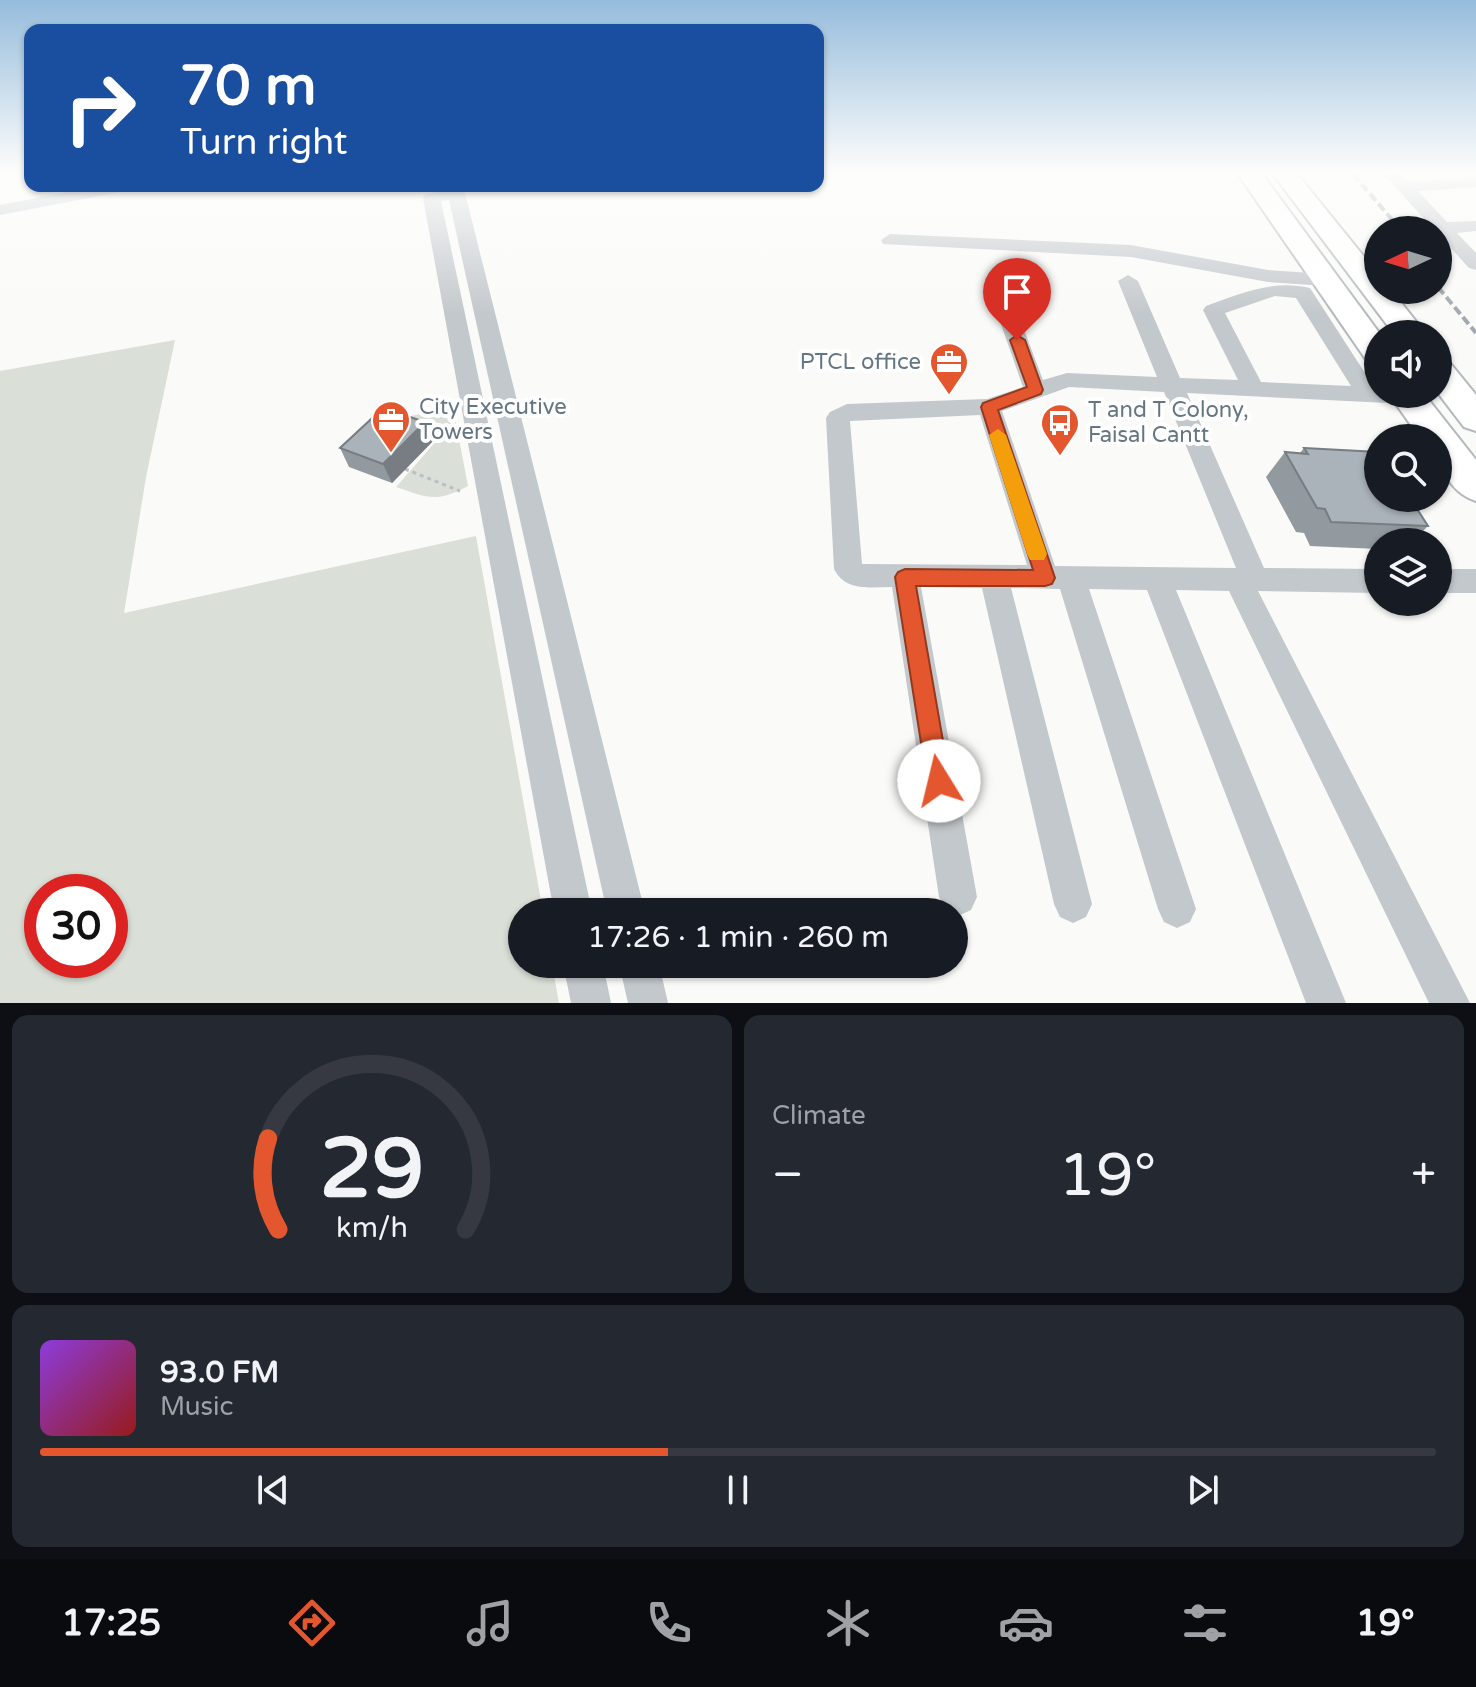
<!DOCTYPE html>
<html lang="en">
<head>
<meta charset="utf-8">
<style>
  body { margin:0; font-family:"Varela Round",sans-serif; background:#242831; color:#f1f3f6; height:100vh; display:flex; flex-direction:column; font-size:30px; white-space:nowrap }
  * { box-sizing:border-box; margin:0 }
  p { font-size:26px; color:#9ea1a6 }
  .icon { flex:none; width:44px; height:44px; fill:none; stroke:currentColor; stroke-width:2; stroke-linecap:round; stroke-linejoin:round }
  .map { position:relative; height:1003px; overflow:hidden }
  .panel { display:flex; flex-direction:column; gap:12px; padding:12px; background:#0d0f14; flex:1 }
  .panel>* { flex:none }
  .top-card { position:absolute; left:24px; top:24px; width:800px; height:168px; border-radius:16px; box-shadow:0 2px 6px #0004; background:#1a4fa0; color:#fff; overflow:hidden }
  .needle { width:52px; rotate:266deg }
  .buttons { position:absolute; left:1364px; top:216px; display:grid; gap:16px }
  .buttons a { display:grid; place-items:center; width:88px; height:88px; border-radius:50%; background:#171b24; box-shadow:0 2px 6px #0004; font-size:40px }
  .speed { position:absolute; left:24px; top:874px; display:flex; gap:16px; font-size:40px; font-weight:700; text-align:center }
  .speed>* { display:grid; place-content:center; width:104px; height:104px; border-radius:50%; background:#171b24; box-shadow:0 2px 6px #0004; line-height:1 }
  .speed .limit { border:12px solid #d22; background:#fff; color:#111 }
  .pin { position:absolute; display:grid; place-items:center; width:68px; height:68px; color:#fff; margin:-82px -34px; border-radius:50% 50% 50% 0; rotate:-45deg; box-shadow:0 0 8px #0007 }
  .pin .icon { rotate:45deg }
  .me { position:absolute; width:88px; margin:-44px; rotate:351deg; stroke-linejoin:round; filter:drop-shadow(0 0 6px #0008) }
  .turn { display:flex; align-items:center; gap:28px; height:168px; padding:0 24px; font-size:36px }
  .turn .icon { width:104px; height:104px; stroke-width:2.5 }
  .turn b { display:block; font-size:56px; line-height:68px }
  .big { font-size:60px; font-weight:600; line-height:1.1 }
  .panel .tile { flex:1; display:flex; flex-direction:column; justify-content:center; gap:12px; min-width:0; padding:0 28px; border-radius:16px; background:#242831 }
  .panel .dial { align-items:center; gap:0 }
  .dial svg { height:208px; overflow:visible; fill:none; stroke:#363941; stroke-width:7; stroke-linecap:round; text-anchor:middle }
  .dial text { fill:#f1f3f6; stroke:none }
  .song { display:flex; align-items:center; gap:24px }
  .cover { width:96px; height:96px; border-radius:12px; background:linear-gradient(135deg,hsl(270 70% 55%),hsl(0 70% 35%)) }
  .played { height:8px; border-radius:4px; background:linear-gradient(90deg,#e4572e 45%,#363941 45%) }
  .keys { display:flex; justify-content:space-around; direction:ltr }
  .heat { display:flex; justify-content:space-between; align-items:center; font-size:44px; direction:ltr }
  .panel .tiles { flex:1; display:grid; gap:12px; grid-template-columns:1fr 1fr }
  .tile:last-child { grid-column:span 2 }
  .trip { position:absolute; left:508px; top:898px; width:460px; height:80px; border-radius:40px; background:#171b24; box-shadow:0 2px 6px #0004; font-weight:600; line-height:80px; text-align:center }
  .tab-bar { display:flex; height:128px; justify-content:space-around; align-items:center; background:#090b0e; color:#9ea1a6 }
  .tab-bar .icon { width:56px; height:56px }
  .tab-bar .active { color:#e4572e }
  .tab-bar b { font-size:36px; color:#f1f3f6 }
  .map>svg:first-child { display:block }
  .green { fill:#dadfd7; fill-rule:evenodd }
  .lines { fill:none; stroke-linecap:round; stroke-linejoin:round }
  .highway-casing { stroke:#b4b9bd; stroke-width:4 }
  .path { stroke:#bbbfc2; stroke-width:3; stroke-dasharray:4 4; stroke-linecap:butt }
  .minor { fill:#c3c8cc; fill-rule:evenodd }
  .highway { fill:#fff; fill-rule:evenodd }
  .rail { stroke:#a2aab0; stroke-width:4; stroke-dasharray:9 4; stroke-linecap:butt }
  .wall { fill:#929a9f }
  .shaded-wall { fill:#777d82 }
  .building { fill:#aab3b9; stroke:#777d82; stroke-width:2 }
  .route { fill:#e4572e; stroke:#94391e; stroke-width:2 }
  .slow { fill:#f59e0b }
  .labels { text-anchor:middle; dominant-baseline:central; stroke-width:8; stroke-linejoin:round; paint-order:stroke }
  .poi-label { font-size:22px; fill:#657683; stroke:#fff; text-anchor:start }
</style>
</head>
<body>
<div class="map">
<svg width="1476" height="1003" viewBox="0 0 1476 1003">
  <rect width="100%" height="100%" fill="#fafaf8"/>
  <path class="green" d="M175 340 146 477 124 613 476 536 543 912H522V964H552L559 1003H0V371ZM42 892H110V960H42Z
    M453 408 468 486C436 503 428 498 396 487L438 439 386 424 389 420Z"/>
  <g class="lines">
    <g class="highway-casing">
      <path id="highway" d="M1238 174H1262L1380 334 1378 364 1367 361Z
        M1273 174H1297L1378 274V290H1391L1426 334H1394Z
        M1438 359 1450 363 1476 395V431L1464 427 1438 393Z
        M1389 394H1424L1476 460V501C1448 492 1438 464 1438 438H1420Z"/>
    </g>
    <path class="path" d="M405 469 460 491"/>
    <path class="minor" d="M1384 174H1401L1409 182 1476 177V187L1418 191 1447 222 1476 221V231L1457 233 1476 253V270L1469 268 1438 234V230H1434Z
      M98 186H134L125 191 0 215V205Z
      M456 188 465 193 645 912H607L449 200 441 201 592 912H554L423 198 426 194Z
      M890 234 1131 245 1268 270 1326 274 1336 280 1326 286 1268 282 1131 257 883 244 881 240Z
      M1128 275 1138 281 1180 378 1238 380 1203 310 1206 306C1240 294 1273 279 1310 288L1374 387H1378V394L1420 396 1416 401 1408 404 1187 393 1264 568 1378 569V593L1258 591 1470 1003H1429L1229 591 1176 590 1346 1003H1306L1147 590 1089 589 1196 909 1190 922 1177 928 1164 922 1158 909 1060 589 1011 588 1092 904 1086 917 1073 923 1060 917 1054 904 982 588 921 587 977 897 971 910 958 916 945 910 939 897 892 587C870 587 846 592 834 569L826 418 830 412 847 404 987 399 1023 387 989 290 999 284 1009 290 1043 380 1067 373 1157 377 1118 281ZM1275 296 1296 298 1351 386 1261 382 1225 313ZM1069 387 1164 392 1236 568 1055 566 1002 411ZM980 415 1027 565 862 564 850 421Z
      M1438 569H1476V593H1438Z
      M563 964H603L611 1003H571Z
      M619 964H659L668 1003H628Z"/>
    <use href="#highway" class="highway"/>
    <path class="rail" d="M1353 174 1401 230
      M1438 287 1476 333"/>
  </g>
  <path class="wall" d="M425 422 433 441 392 483 349 467 340 448Z
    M1304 448 1428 526 1412 542H1378V549L1310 546 1304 533 1296 532 1266 477 1285 452 1300 453Z"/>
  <path class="shaded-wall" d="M425 422 433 441 392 483 383 464Z"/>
  <path class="building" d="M383 408 425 422 383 464 340 448Z
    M1304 448 1378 452V498H1410L1428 526 1331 522 1325 509 1317 508 1285 452 1308 454Z"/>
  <linearGradient id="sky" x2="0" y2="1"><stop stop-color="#96bcdc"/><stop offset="0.55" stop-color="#fdfdfc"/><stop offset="1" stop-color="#fdfdfc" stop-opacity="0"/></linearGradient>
  <rect width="1476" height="314" fill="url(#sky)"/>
  <path class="route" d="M1017 335 1025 340 1043 390 1041 394 998 410 1055 578 1052 584 1045 586H916L950 781 947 789 939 792 930 789 927 781 895 577 898 572 905 569 1033 570 981 407 983 403 1027 387 1010 340Z"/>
  <path class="slow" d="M998 429 1006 435 1047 554 1044 560H1030L1027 554 989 435Z"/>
  <defs>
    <g id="office-pin" transform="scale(2)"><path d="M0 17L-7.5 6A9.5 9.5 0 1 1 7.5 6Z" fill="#e4572e" stroke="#fff"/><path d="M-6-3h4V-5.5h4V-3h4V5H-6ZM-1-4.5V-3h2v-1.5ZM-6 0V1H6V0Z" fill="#fff"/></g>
    <g id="bus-pin" transform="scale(2)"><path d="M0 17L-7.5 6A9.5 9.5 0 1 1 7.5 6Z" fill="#e4572e" stroke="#fff"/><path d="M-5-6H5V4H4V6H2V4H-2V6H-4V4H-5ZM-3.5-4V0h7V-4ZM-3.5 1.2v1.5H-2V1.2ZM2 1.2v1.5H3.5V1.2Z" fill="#fff"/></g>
  </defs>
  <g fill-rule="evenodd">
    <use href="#office-pin" x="949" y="362"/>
    <use href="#office-pin" x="391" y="420"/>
    <use href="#bus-pin" x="1060" y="423"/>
  </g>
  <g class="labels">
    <g class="poi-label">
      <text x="921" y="362" text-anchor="end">PTCL office</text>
      <text x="419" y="407">City Executive<tspan x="419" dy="25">Towers</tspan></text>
      <text x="1088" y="410">T and T Colony,<tspan x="1088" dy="25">Faisal Cantt</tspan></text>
    </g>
  </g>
</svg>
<div class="buttons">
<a><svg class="needle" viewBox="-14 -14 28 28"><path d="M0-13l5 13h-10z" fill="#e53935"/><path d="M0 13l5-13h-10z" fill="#9ea1a6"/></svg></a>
<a><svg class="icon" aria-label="sound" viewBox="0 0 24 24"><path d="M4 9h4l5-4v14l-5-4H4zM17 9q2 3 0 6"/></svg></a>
<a><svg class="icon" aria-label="search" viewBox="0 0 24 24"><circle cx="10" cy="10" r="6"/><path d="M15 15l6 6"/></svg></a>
<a><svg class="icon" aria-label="layers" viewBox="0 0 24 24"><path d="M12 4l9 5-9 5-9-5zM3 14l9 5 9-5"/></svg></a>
</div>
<div class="speed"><div class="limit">30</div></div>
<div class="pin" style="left:1017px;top:340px;background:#d93025"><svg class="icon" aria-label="arrive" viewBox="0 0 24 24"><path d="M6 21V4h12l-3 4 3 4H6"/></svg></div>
<svg class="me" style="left:939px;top:781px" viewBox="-20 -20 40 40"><circle r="19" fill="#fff"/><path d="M0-13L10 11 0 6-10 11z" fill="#e4572e"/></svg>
<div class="trip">17:26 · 1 min · 260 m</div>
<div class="top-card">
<div class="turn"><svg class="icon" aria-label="right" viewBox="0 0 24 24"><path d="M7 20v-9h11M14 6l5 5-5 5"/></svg><div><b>70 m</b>Turn right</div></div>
</div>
</div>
<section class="panel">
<div class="tiles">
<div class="tile dial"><svg viewBox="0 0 100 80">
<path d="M14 69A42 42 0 1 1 86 69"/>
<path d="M14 69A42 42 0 0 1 10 34" stroke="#e4572e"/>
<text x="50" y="56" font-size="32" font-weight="700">29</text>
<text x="50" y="72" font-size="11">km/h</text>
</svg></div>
<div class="tile"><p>Climate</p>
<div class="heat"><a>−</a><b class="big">19°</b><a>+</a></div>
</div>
<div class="tile">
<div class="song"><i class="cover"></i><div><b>93.0 FM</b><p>Music</p></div></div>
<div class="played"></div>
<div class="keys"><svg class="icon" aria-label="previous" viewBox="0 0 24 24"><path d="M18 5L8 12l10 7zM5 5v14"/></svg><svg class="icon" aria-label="pause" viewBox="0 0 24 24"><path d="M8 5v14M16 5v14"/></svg><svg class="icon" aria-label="next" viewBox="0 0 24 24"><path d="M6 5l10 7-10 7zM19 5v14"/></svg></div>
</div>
</div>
</section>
<nav class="tab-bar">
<b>17:25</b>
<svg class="icon active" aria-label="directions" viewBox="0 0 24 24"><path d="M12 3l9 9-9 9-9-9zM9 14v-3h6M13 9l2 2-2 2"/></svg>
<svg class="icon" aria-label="music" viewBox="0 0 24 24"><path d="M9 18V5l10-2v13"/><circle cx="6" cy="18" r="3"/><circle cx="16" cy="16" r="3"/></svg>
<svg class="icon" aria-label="phone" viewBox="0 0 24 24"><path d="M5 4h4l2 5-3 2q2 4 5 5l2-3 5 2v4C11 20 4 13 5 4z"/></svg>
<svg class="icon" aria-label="climate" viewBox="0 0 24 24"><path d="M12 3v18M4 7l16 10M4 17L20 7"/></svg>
<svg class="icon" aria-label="car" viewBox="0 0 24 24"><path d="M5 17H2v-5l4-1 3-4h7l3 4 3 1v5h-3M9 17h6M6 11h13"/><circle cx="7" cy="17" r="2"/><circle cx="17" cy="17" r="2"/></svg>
<svg class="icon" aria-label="filters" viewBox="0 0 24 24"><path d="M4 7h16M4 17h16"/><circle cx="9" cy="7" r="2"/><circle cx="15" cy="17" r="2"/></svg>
<b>19°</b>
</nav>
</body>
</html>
